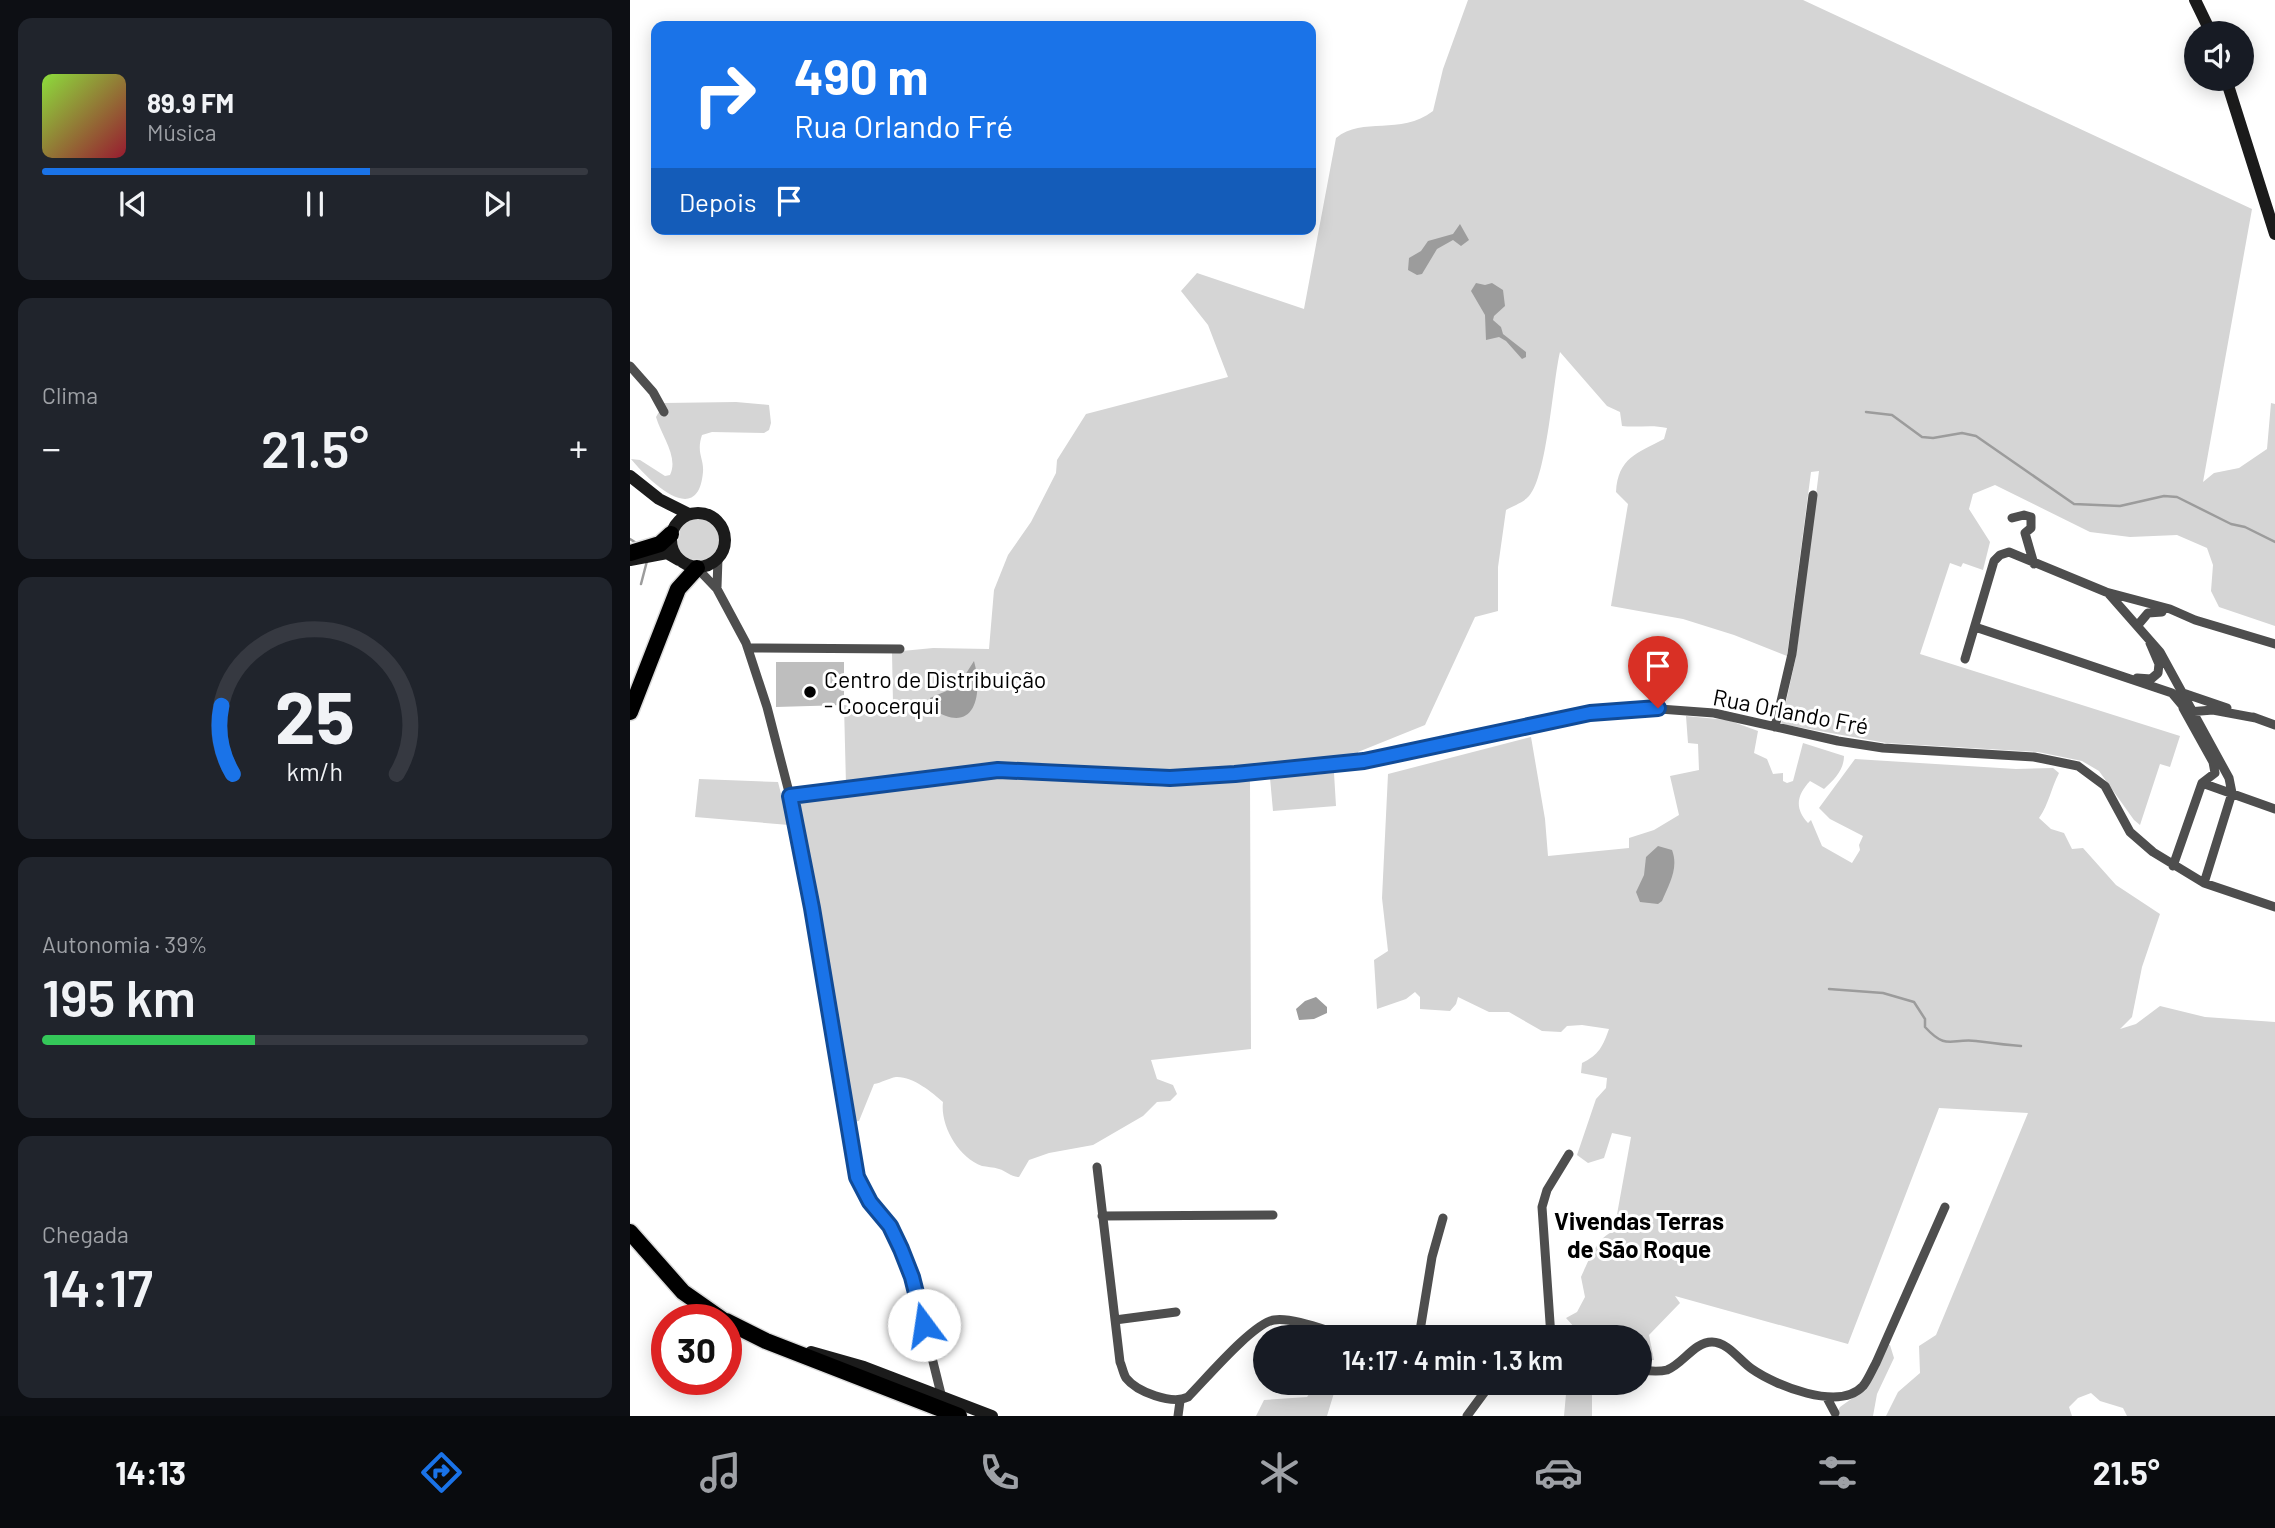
<!DOCTYPE html>
<html lang="pt">
<head>
<meta charset="utf-8">
<style>
  body { margin:0; font-family:Barlow,sans-serif; background:#20242c; color:#f1f3f6; height:100vh; display:flex; flex-direction:column; font-size:26px; white-space:nowrap }
  * { box-sizing:border-box; margin:0 }
  p { font-size:23px; color:#9ea1a6 }
  .icon { flex:none; width:38px; height:38px; fill:none; stroke:currentColor; stroke-width:2; stroke-linecap:round; stroke-linejoin:round }
  .map { position:relative; flex:1; overflow:hidden }
  .details { display:flex; flex-direction:column; gap:18px; padding:18px; background:#0d0f14; width:630px }
  .details>* { flex:none }
  .guide { position:absolute; left:21px; top:21px; width:665px; height:214px; border-radius:14px; box-shadow:0 4px 18px #0003; background:#1a73e8; color:#fff; overflow:hidden }
  .buttons { position:absolute; left:1554px; top:21px; display:grid; gap:14px }
  .buttons a { display:grid; place-items:center; width:70px; height:70px; border-radius:50%; background:#171b24; box-shadow:0 4px 18px #0003; font-size:35px }
  .speed { position:absolute; left:21px; top:1304px; display:flex; gap:14px; font-size:35px; font-weight:700; text-align:center }
  .speed>* { display:grid; place-content:center; width:91px; height:91px; border-radius:50%; background:#171b24; box-shadow:0 4px 18px #0003; line-height:1 }
  .speed .limit { border:10px solid #d22; background:#fff; color:#111 }
  .pin { position:absolute; display:grid; place-items:center; width:60px; height:60px; color:#fff; margin:-72px -30px; border-radius:50% 50% 50% 0; rotate:-45deg; box-shadow:0 0 7px #0007 }
  .pin .icon { rotate:45deg }
  .me { position:absolute; width:77px; margin:-38px; rotate:346deg; stroke-linejoin:round; filter:drop-shadow(0 0 5px #0008) }
  .turn { display:flex; align-items:center; gap:24px; height:147px; padding:0 28px; font-size:32px }
  .turn .icon { width:91px; height:91px; stroke-width:2.5 }
  .turn b { display:block; font-size:49px; line-height:60px }
  .then { display:flex; align-items:center; height:66px; padding:0 28px; background:#0003; gap:14px; font-size:26px }
  .big { font-size:52px; font-weight:600; line-height:1.1 }
  .details .widget { flex:1; display:flex; flex-direction:column; justify-content:center; gap:10px; min-width:0; padding:0 24px; border-radius:14px; background:#20242c }
  .details .dial { align-items:center; gap:0 }
  .dial svg { height:182px; overflow:visible; fill:none; stroke:#363941; stroke-width:7; stroke-linecap:round; text-anchor:middle }
  .dial text { fill:#f1f3f6; stroke:none }
  .song { display:flex; align-items:center; gap:21px }
  .cover { width:84px; height:84px; border-radius:10px; background:linear-gradient(135deg,hsl(90 70% 55%),hsl(350 70% 35%)) }
  .played { height:7px; border-radius:4px; background:linear-gradient(90deg,#1a73e8 60%,#363941 60%) }
  .keys { display:flex; justify-content:space-around; direction:ltr }
  .heat { display:flex; justify-content:space-between; align-items:center; font-size:38px; direction:ltr }
  .charge { height:10px; border-radius:5px; background:linear-gradient(90deg,#34c759 39%,#363941 0) }
  .trip { position:absolute; left:623px; top:1325px; width:399px; height:70px; border-radius:35px; background:#171b24; box-shadow:0 4px 18px #0003; font-weight:600; line-height:70px; text-align:center }
  .menu { display:flex; height:112px; justify-content:space-around; align-items:center; background:#090b0e; color:#9ea1a6 }
  .menu .icon { width:49px; height:49px }
  .menu .active { color:#1a73e8 }
  .menu b { font-size:32px; color:#f1f3f6 }
  main { display:flex; flex:1; min-height:0 }
  .map>svg:first-child { display:block }
  .green { fill:#d5d5d5 }
  .water { fill:#9c9c9c }
  .lines { fill:none; stroke-linecap:round; stroke-linejoin:round }
  .stream { stroke:#9c9c9c; stroke-width:2.5 }
  .building { fill:#bebebe }
  .highway-casing { stroke:#dbdbdb; stroke-width:19 }
  .street { stroke:#4e4e4e; stroke-width:9 }
  .secondary { stroke:#1b1b1b; stroke-width:12 }
  .highway { stroke:#000; stroke-width:16 }
  .route-casing { stroke:#114b97; stroke-width:18 }
  .route { stroke:#1a73e8; stroke-width:12 }
  .poi-dot { fill:#000; stroke:#fff; stroke-width:2.5 }
  .labels { text-anchor:middle; dominant-baseline:central; stroke-width:6; stroke-linejoin:round; paint-order:stroke }
  .poi-label { font-size:23px; fill:#000; stroke:#fff; text-anchor:start }
  .street-label { font-size:23px; fill:#000; stroke:#fff }
  .neighbourhood-label { font-size:24px; font-weight:bold; fill:#000; stroke:#fff }
</style>
</head>
<body>
<main>
<section class="details">
<div class="widget">
<div class="song"><i class="cover"></i><div><b>89.9 FM</b><p>Música</p></div></div>
<div class="played"></div>
<div class="keys"><svg class="icon" aria-label="previous" viewBox="0 0 24 24"><path d="M18 5L8 12l10 7zM5 5v14"/></svg><svg class="icon" aria-label="pause" viewBox="0 0 24 24"><path d="M8 5v14M16 5v14"/></svg><svg class="icon" aria-label="next" viewBox="0 0 24 24"><path d="M6 5l10 7-10 7zM19 5v14"/></svg></div>
</div>
<div class="widget"><p>Clima</p>
<div class="heat"><a>−</a><b class="big">21.5°</b><a>+</a></div>
</div>
<div class="widget dial"><svg viewBox="0 0 100 80">
<path d="M14 69A42 42 0 1 1 86 69"/>
<path d="M14 69A42 42 0 0 1 9 39" stroke="#1a73e8"/>
<text x="50" y="56" font-size="32" font-weight="700">25</text>
<text x="50" y="72" font-size="11">km/h</text>
</svg></div>
<div class="widget"><p>Autonomia · 39%</p><b class="big">195 km</b><div class="charge"></div></div>
<div class="widget"><p>Chegada</p><b class="big">14:17</b></div>
</section>
<div class="map">
<svg width="1645" height="1416" viewBox="0 0 1645 1416">
  <rect width="100%" height="100%" fill="#fff"/>
  <path class="green" d="M838 0H1173L1622 209 1573 482 1584 473 1609 468 1637 449 1641 403 1645 404V626L1589 607 1581 591 1583 565 1577 548 1547 535 1500 537 1460 532 1365 485 1343 494 1339 509 1360 542 1353 570 1333 563 1331 567 1320 563 1290 654 1550 736 1540 767 1530 764 1510 825 1504 820 1469 771 1452 761 1408 752 1256 743 1151 724 1166 657 1189 471 1181 472 1157 656 1104 635 1053 619 981 606 998 504 986 492C988 458 1007 453 1034 439L1037 428C1021 424 1008 428 992 426L990 412 977 406 930 352C923 380 917 477 899 496 894 502 883 506 876 510L868 567V611L845 617 795 725 728 752V757L680 758 608 769 540 774 367 764 216 785 214 705 263 704 262 652 303 648 359 649 364 590 378 555 401 522 426 473 427 460 456 414 598 377 578 325 551 291 567 273 674 309 706 138C733 116 770 136 803 111L813 69Z
    M106 402 139 405 141 423 139 430 134 433 82 432 72 435C66 453 74 458 73 472 68 529 19 481 1 459L10 460 35 476 40 475C49 457 31 435 26 417L34 403Z
    M46 541a23 23 0 1 1 46 0a23 23 0 1 1-46 0Z
    M1056 716 1098 720 1128 731 1124 753 1137 759 1143 774 1153 773V781L1157 783 1163 781 1173 743 1214 756C1214 770 1204 780 1194 789L1180 781C1167 795 1164 808 1178 823L1181 820 1192 846 1222 863 1230 850 1229 845 1233 836 1200 819 1189 808 1225 759 1386 769 1423 768 1429 773C1421 788 1419 804 1409 818L1421 829 1434 833 1442 849 1453 848 1486 885 1530 914 1512 967 1502 1017 1490 1029 1506 1024 1530 1006 1575 1017 1645 1022V1416H1497L1493 1408 1470 1401 1461 1393 1448 1398 1439 1407 1442 1416H1256L1268 1392 1290 1373 1289 1346 1306 1335 1398 1113 1309 1108 1218 1344 1045 1296 1050 1303 1019 1335 1024 1360H1010V1337H959L957 1328H945L936 1318 947 1312 955 1297 951 1277C958 1262 967 1237 984 1231L1001 1137 982 1133 974 1158 958 1163 947 1155 966 1099 976 1088 977 1078 951 1073 952 1063C969 1055 973 1046 979 1029L952 1025 937 1026 931 1032 912 1031 879 1012H859L828 997 826 1004 820 1011 790 1009V997L785 992 776 999 747 1009 744 960 758 951 752 898 758 774 901 737 915 819 918 856 999 848V838L1024 830 1049 815 1040 776 1069 770 1068 744 1058 743Z
    M704 773 706 806 643 811 640 778Z
    M368 775 533 787 620 780 621 1049 521 1060 527 1079 543 1085 547 1094 540 1101 527 1102 513 1116 463 1145 419 1153 399 1160 389 1177C381 1177 376 1171 369 1169 363 1167 357 1167 352 1166 328 1157 310 1125 313 1102 302 1092 282 1076 266 1077 259 1078 251 1083 244 1084L229 1121 222 1122 166 801Z
    M69 779 148 782 159 825 65 817Z
    M1258 1345H1260L1264 1358 1247 1394 1243 1416H1205L1210 1407 1231 1392Z
    M687 1383H707L697 1416H626L634 1400 677 1397Z
    M937 1383H962V1416H934Z"/>
  <path class="water" d="M830 224 839 240 831 246 823 240 807 249 792 274 787 275 778 270 779 258 791 251 798 241 823 234Z
    M846 283 855 285 862 283 873 290 875 306 864 316 863 320 871 327 873 334 896 352V357L892 359 876 341 869 337 856 340 855 315 841 291Z
    M344 661C353 693 346 737 302 709L300 698 328 686Z
    M1028 846 1042 850C1049 868 1039 884 1032 901L1028 904 1010 902 1006 892 1014 875 1016 857Z
    M686 997 697 1007V1013L684 1019 669 1020 666 1009 675 1001Z"/>
  <g class="lines">
    <path class="stream" d="M1236 412 1262 415 1292 437 1303 438 1332 433 1346 436 1444 504 1490 506 1534 496 1547 497 1601 524 1615 527 1645 542
      M0 539 8 544
      M11 584 17 561
      M1199 989 1253 993 1284 1002 1295 1019V1027C1317 1051 1321 1038 1346 1041 1361 1043 1375 1045 1391 1046"/>
  </g>
  <path class="building" d="M146 662H214V705L146 707Z"/>
  <g class="lines">
    <g class="highway-casing">
      <path id="highway" d="M0 553 30 544 41 534
        M0 712 48 589 67 568
        M0 1232 53 1292 93 1320
        M96 1321 136 1341 329 1416"/>
    </g>
    <path class="street" d="M0 366 23 392 34 412
      M1382 518 1394 515 1401 517V528L1395 533 1404 564
      M67 568 87 589 116 643 137 707 160 796 182 908 227 1177 271 1249 282 1277 312 1398
      M87 587 88 558
      M1479 594 1530 652 1599 778 1602 793 1574 883
      M1507 626 1518 613 1532 612
      M1345 627 1542 693 1558 712 1583 710 1626 718
      M118 648 270 649
      M1335 659 1364 561 1370 555 1379 552 1476 592 1540 609 1565 620 1645 644
      M1507 678 1521 679 1528 673 1529 664 1520 643
      M1553 693 1597 708
      M1553 708 1583 762 1585 773 1572 783
      M1623 717 1645 725
      M1145 727 1162 654 1183 495
      M1572 783 1645 809
      M160 796 368 770 540 778 605 774 734 761 960 714 1016 708 1084 713 1208 741 1253 748 1404 757 1448 766 1475 786 1500 832 1523 852 1574 883 1645 907
      M1543 866 1572 783
      M467 1167 490 1362C492 1366 493 1373 496 1378 507 1392 542 1405 558 1397 575 1380 623 1323 644 1320 664 1317 699 1332 719 1337
      M472 1216 643 1215
      M485 1320 546 1312
      M789 1337 802 1257 813 1218
      M921 1337 912 1207 917 1190 939 1154
      M1010 1370C1018 1371 1029 1372 1037 1370 1053 1364 1064 1342 1082 1342 1098 1342 1110 1361 1122 1369 1145 1385 1209 1412 1233 1386 1238 1380 1242 1370 1246 1363L1315 1207
      M1197 1398 1205 1413
      M548 1416 550 1401
      M837 1416 862 1382"/>
    <path class="secondary" d="M1565 0 1581 33
      M1596 79 1645 234
      M0 476 29 499 59 514
      M41 540a27 27 0 1 1 54 0a27 27 0 1 1-54 0Z
      M0 560 37 553 49 560
      M181 1352 234 1367 362 1416"/>
    <use href="#highway" class="highway"/>
  </g>
  <g class="lines">
    <g class="route-casing">
      <path id="route" d="M294 1325 282 1277 271 1249 260 1226 240 1202 227 1177 182 908 160 796 368 770 540 778 605 774 734 761 960 713 1028 708"/>
    </g>
    <use href="#route" class="route"/>
  </g>
  <circle class="poi-dot" cx="180" cy="692" r="7"/>
  <g class="labels">
    <g class="poi-label">
      <text x="194" y="679">Centro de Distribuição<tspan x="194" dy="26">- Coocerqui</tspan></text>
    </g>
    <g class="street-label">
      <text transform="translate(1161 711) rotate(11)">Rua Orlando Fré</text>
    </g>
    <g class="neighbourhood-label">
      <text x="1009" y="1220">Vivendas Terras<tspan x="1009" dy="28">de São Roque</tspan></text>
    </g>
  </g>
</svg>
<div class="buttons">
<a><svg class="icon" aria-label="sound" viewBox="0 0 24 24"><path d="M4 9h4l5-4v14l-5-4H4zM17 9q2 3 0 6"/></svg></a>
</div>
<div class="speed"><div class="limit">30</div></div>
<div class="pin" style="left:1028px;top:708px;background:#d93025"><svg class="icon" aria-label="arrive" viewBox="0 0 24 24"><path d="M6 21V4h12l-3 4 3 4H6"/></svg></div>
<svg class="me" style="left:294px;top:1325px" viewBox="-20 -20 40 40"><circle r="19" fill="#fff"/><path d="M0-13L10 11 0 6-10 11z" fill="#1a73e8"/></svg>
<div class="trip">14:17 · 4 min · 1.3 km</div>
<div class="guide">
<div class="turn"><svg class="icon" aria-label="right" viewBox="0 0 24 24"><path d="M7 20v-9h11M14 6l5 5-5 5"/></svg><div><b>490 m</b>Rua Orlando Fré</div></div>
<div class="then">Depois<svg class="icon" aria-label="arrive" viewBox="0 0 24 24"><path d="M6 21V4h12l-3 4 3 4H6"/></svg></div>
</div>
</div>
</main>
<nav class="menu">
<b>14:13</b>
<svg class="icon active" aria-label="directions" viewBox="0 0 24 24"><path d="M12 3l9 9-9 9-9-9zM9 14v-3h6M13 9l2 2-2 2"/></svg>
<svg class="icon" aria-label="music" viewBox="0 0 24 24"><path d="M9 18V5l10-2v13"/><circle cx="6" cy="18" r="3"/><circle cx="16" cy="16" r="3"/></svg>
<svg class="icon" aria-label="phone" viewBox="0 0 24 24"><path d="M5 4h4l2 5-3 2q2 4 5 5l2-3 5 2v4C11 20 4 13 5 4z"/></svg>
<svg class="icon" aria-label="climate" viewBox="0 0 24 24"><path d="M12 3v18M4 7l16 10M4 17L20 7"/></svg>
<svg class="icon" aria-label="car" viewBox="0 0 24 24"><path d="M5 17H2v-5l4-1 3-4h7l3 4 3 1v5h-3M9 17h6M6 11h13"/><circle cx="7" cy="17" r="2"/><circle cx="17" cy="17" r="2"/></svg>
<svg class="icon" aria-label="filters" viewBox="0 0 24 24"><path d="M4 7h16M4 17h16"/><circle cx="9" cy="7" r="2"/><circle cx="15" cy="17" r="2"/></svg>
<b>21.5°</b>
</nav>
</body>
</html>
